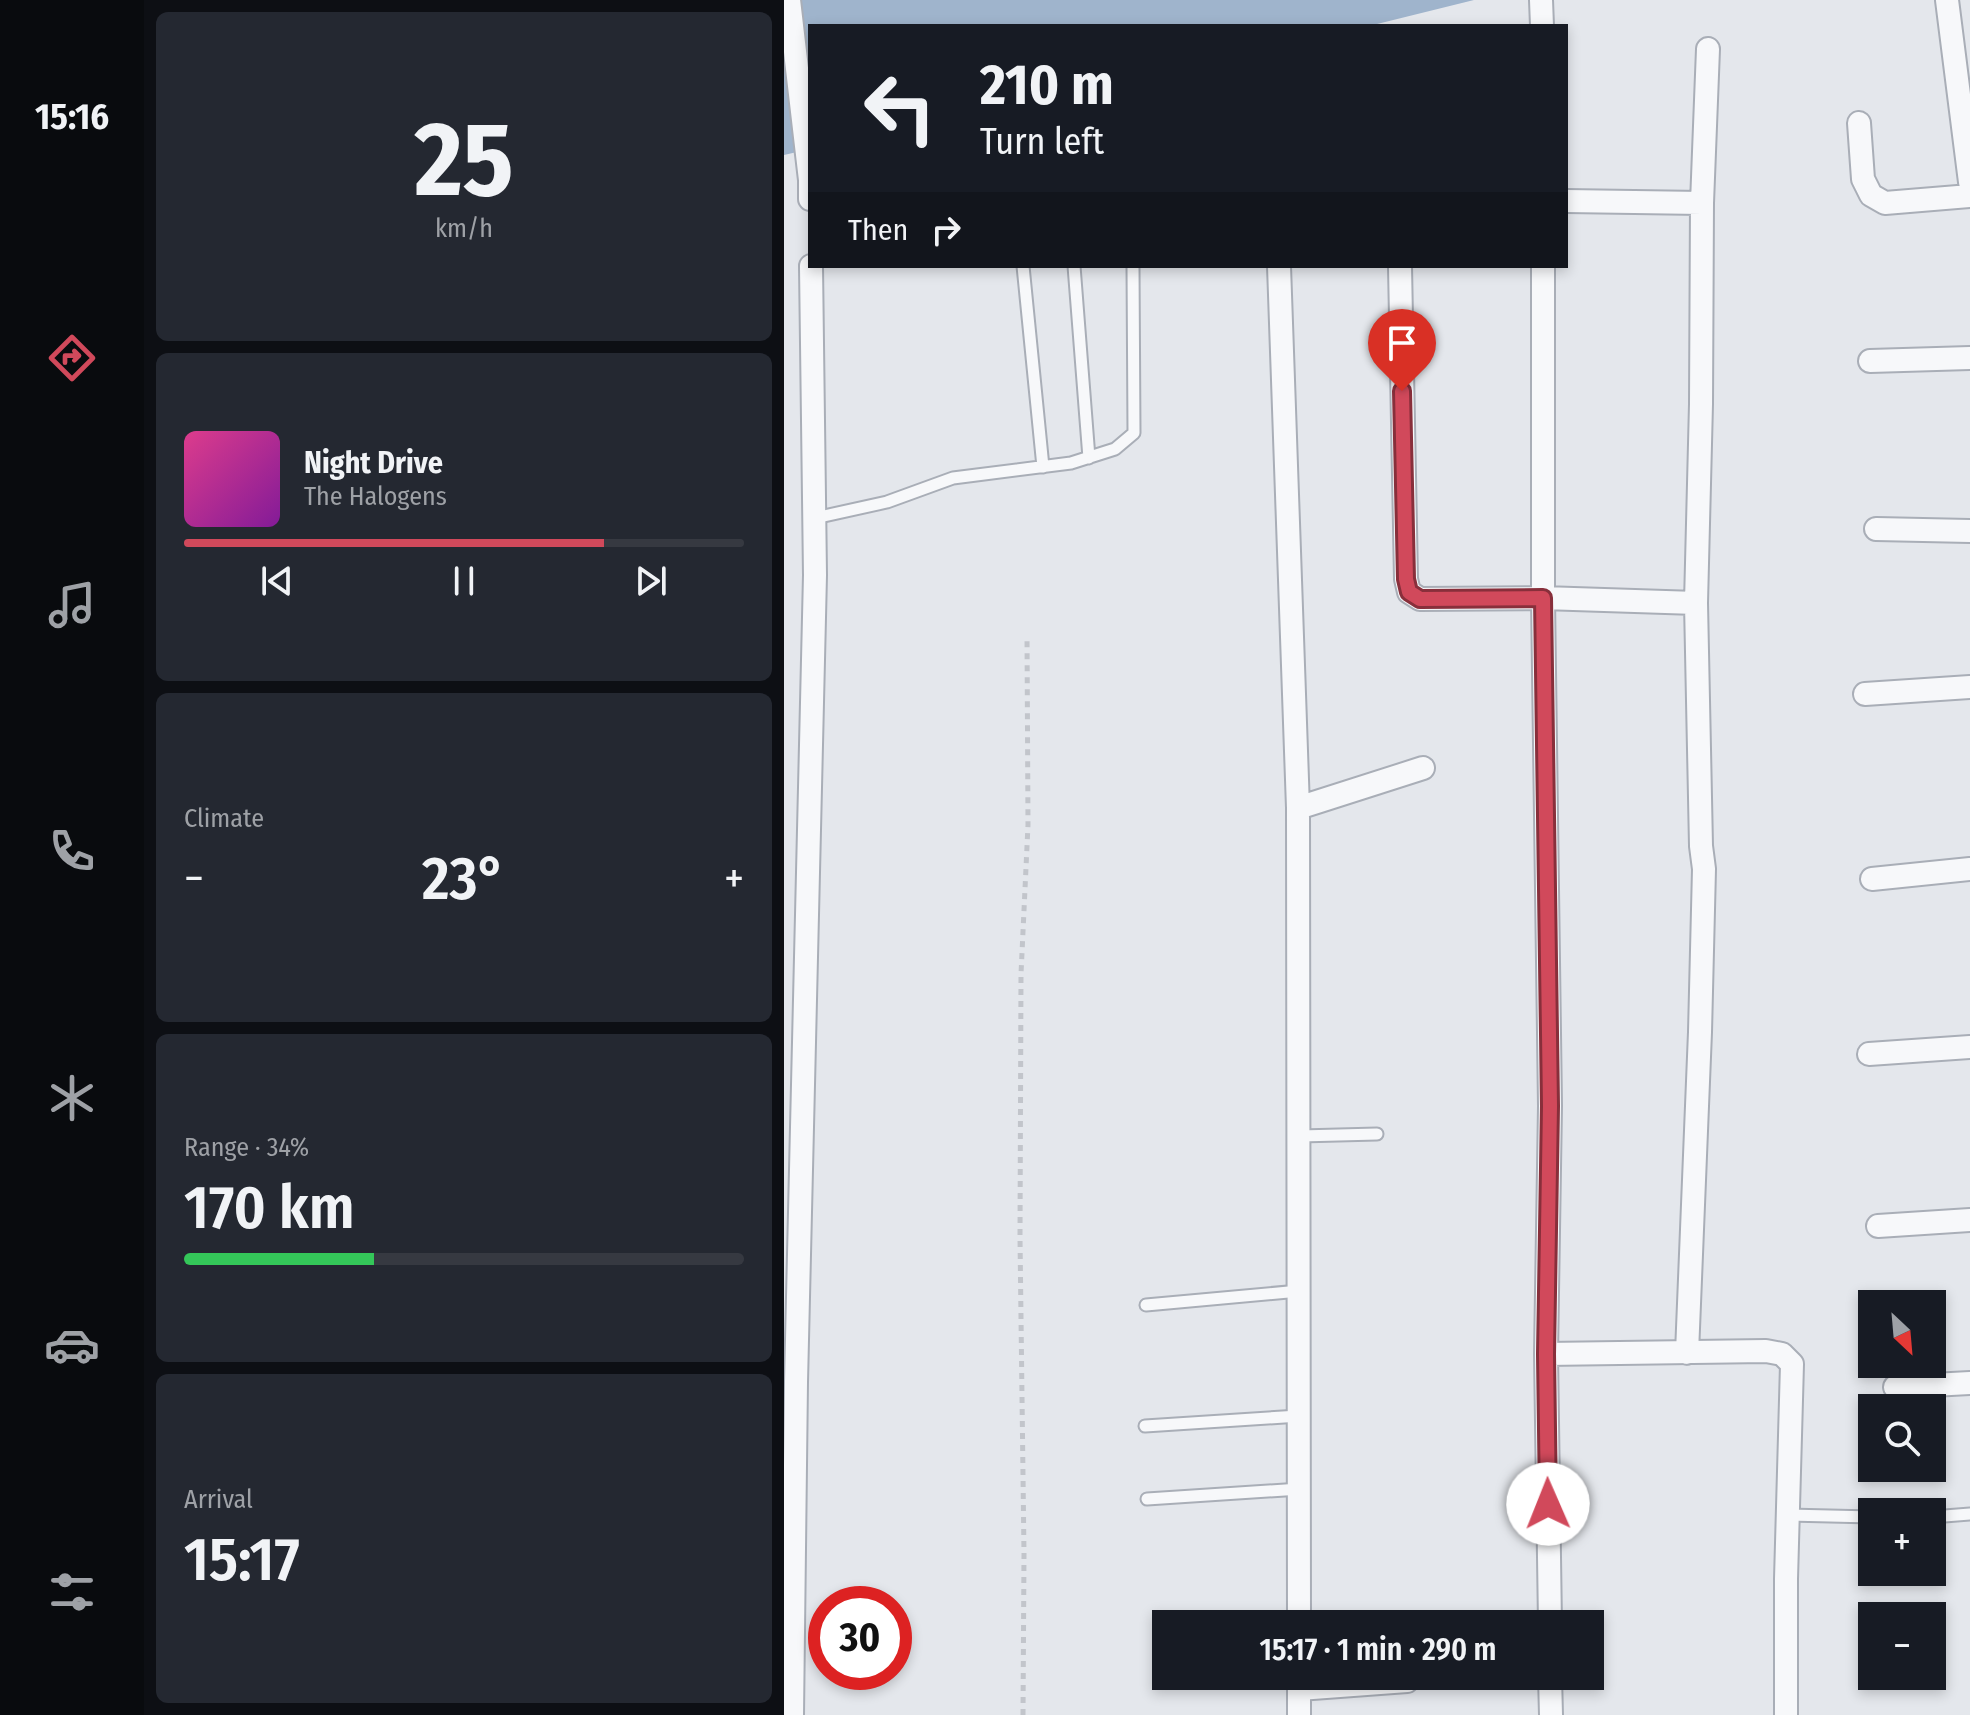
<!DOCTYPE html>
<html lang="en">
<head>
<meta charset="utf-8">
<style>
  body { margin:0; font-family:"Fira Sans Condensed",sans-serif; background:#242831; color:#f1f3f6; height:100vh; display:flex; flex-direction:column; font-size:30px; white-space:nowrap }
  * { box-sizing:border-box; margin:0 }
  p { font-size:26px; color:#9ea1a6 }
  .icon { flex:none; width:44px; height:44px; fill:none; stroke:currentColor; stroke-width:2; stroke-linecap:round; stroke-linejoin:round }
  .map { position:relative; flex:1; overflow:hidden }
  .drawer { display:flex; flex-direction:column; gap:12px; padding:12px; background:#0d0f14; width:640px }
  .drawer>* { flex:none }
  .banner { position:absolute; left:24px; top:24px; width:760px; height:244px; border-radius:0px; box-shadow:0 4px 12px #0003; background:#171b24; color:#f1f3f6; overflow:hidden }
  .needle { width:52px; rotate:154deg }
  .fabs { position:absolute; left:1074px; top:1290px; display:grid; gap:16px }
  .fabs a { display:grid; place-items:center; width:88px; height:88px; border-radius:0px; background:#171b24; box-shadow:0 4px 12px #0003; font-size:40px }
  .speed { position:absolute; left:24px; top:1586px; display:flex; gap:16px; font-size:40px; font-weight:700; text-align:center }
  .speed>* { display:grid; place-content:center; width:104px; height:104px; border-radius:50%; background:#171b24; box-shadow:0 4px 12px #0003; line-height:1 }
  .speed .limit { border:12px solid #d22; background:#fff; color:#111 }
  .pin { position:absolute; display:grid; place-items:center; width:68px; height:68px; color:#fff; margin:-82px -34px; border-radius:50% 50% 50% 0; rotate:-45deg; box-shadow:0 0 8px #0007 }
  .pin .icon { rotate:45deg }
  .me { position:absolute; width:88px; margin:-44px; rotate:359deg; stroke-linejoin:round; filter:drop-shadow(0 0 6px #0008) }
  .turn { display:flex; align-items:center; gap:28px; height:168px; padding:0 40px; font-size:36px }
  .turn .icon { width:104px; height:104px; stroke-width:2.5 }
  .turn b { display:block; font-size:56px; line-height:68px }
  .then { display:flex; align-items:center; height:76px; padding:0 40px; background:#0003; gap:16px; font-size:30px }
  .big { font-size:60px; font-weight:600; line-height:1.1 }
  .drawer .tile { flex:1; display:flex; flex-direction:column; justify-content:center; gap:12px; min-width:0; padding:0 28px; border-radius:12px; background:#242831 }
  .drawer .dial { align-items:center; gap:0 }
  .dial b { font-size:104px; line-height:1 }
  .song { display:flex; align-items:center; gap:24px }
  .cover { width:96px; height:96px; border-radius:12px; background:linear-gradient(135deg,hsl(330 70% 55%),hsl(290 70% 35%)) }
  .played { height:8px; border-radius:4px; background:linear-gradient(90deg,#d1495b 75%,#363941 75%) }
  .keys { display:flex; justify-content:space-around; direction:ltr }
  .heat { display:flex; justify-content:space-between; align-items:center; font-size:44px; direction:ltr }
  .charge { height:12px; border-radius:6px; background:linear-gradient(90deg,#34c759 34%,#363941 0) }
  .trip { position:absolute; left:368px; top:1610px; width:452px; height:80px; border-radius:0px; background:#171b24; box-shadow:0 4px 12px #0003; font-weight:600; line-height:80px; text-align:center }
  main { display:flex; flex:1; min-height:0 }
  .tabs { display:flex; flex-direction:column; width:144px; justify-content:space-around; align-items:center; background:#090b0e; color:#9ea1a6 }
  .tabs .icon { width:56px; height:56px }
  .tabs .on { color:#d1495b }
  .tabs b { font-size:36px; color:#f1f3f6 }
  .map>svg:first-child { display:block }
  .water { fill:#9fb4cc }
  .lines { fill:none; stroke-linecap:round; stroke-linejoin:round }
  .lane-casing { stroke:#a9aeb7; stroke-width:15 }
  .street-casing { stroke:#a9aeb7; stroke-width:26 }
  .path { stroke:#c2c5cb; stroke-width:5; stroke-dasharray:6 6; stroke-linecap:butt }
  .lane { stroke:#f7f8fa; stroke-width:11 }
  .street { stroke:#f7f8fa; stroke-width:22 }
  .route-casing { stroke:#882f3b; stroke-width:20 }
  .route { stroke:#d1495b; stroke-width:14 }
</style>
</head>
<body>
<main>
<nav class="tabs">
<b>15:16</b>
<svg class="icon on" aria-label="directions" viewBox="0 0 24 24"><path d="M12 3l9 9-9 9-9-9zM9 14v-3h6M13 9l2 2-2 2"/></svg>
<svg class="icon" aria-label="music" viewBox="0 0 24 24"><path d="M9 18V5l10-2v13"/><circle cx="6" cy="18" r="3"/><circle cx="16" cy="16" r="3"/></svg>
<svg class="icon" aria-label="phone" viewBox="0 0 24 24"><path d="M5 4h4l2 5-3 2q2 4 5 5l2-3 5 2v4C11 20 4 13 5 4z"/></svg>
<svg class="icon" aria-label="climate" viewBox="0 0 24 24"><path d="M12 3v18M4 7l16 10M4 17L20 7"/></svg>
<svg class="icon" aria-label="car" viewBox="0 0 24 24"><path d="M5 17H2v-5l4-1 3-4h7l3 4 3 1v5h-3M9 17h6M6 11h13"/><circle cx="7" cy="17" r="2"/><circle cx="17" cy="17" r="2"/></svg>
<svg class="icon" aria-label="filters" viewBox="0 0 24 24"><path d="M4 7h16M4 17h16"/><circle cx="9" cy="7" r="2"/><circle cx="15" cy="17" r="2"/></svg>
</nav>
<section class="drawer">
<div class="tile dial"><b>25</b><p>km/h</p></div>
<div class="tile">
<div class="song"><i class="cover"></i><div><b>Night Drive</b><p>The Halogens</p></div></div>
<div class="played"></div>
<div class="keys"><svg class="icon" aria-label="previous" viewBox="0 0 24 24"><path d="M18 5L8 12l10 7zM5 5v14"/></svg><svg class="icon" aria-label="pause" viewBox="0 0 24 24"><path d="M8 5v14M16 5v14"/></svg><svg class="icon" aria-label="next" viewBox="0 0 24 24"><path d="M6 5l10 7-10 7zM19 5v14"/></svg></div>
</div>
<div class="tile"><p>Climate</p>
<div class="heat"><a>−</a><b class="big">23°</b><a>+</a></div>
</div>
<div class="tile"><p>Range · 34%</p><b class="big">170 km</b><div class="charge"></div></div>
<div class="tile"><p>Arrival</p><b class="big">15:17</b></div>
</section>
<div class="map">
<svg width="1186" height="1715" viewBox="0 0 1186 1715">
  <rect width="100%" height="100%" fill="#e4e7ec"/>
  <path class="water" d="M0 0H690L585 26H26V149L0 155Z"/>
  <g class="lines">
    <g class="lane-casing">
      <path id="lane" d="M239 266 259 467
        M290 266 305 458
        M31 518 103 502 169 478 287 463 331 449 350 433 349 266
        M516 1136 593 1134
        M362 1305 515 1291
        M361 1426 515 1416
        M363 1499 516 1489
        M1004 1515 1088 1517
        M1148 1517 1186 1514
        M1125 1572 1126 1575"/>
    </g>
    <g class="street-casing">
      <path id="street" d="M5 0 26 180V199
        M757 0 758 26
        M1163 0 1186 182
        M1075 123 1079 179 1087 195 1101 203 1186 196
        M782 201 918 203
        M495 266 514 808 515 1624
        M616 266 622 579 625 592 636 599 759 598 912 603
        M759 266V598L766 1106 762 1354 766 1624
        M1086 361 1186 358
        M1092 529 1186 531
        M1081 694 1186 687
        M514 808 639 768
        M1088 879 1186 869
        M1085 1054 1186 1047
        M1094 1226 1186 1220
        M903 1353 916 1032 920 869 917 846 912 603 917 404 918 203 924 49
        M762 1354 982 1351 998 1354 1008 1364 1002 1579V1715
        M1111 1387 1186 1383
        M766 1676 767 1715
        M515 1689 623 1681
        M8 1715 12 1382 31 575 27 266
        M515 1715V1676"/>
    </g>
    <path class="path" d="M239 1715 240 1554 236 1238 237 974 244 825 243 636"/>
    <use href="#lane" class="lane"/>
    <use href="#street" class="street"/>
  </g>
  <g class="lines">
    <g class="route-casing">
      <path id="route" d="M618 391 622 579 625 592 636 599 759 598 766 1106 762 1354 764 1504"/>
    </g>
    <use href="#route" class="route"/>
  </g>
</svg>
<div class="fabs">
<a><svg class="needle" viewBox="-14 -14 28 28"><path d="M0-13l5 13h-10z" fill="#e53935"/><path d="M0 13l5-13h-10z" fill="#9ea1a6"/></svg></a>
<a><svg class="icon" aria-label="search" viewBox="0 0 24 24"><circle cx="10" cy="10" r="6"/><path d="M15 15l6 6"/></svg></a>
<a>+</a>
<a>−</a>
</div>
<div class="speed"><div class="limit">30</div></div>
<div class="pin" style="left:618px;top:391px;background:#d93025"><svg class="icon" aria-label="arrive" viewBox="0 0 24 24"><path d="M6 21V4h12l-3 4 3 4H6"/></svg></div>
<svg class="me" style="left:764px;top:1504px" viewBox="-20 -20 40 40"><circle r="19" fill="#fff"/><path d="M0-13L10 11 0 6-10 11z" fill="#d1495b"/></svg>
<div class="trip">15:17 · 1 min · 290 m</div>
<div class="banner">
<div class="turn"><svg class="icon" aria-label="left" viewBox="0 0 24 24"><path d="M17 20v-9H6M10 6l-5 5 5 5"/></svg><div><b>210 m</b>Turn left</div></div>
<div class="then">Then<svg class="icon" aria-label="right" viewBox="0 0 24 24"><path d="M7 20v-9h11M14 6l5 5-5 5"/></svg></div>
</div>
</div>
</main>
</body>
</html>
